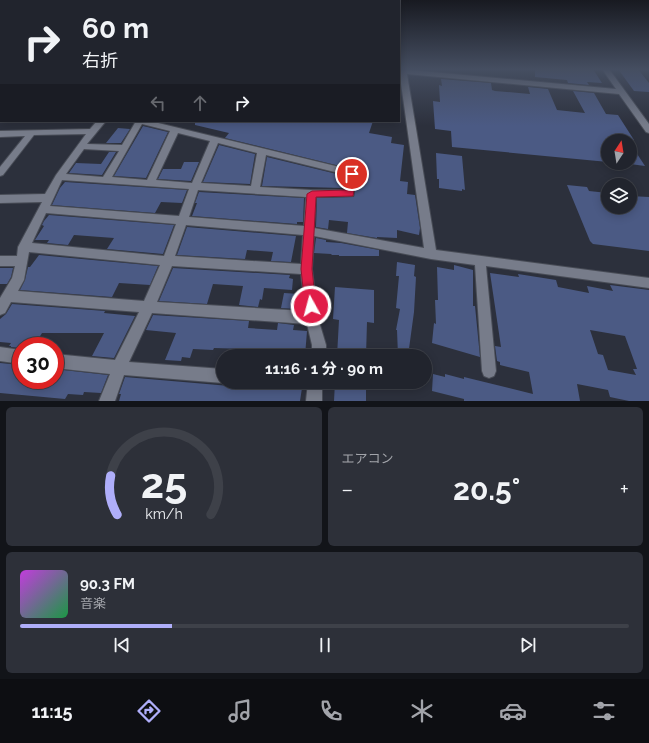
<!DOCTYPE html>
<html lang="ja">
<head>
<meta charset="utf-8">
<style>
  body { margin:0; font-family:Raleway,"Noto Sans JP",sans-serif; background:#2d3039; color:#f1f3f6; height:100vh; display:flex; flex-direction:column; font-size:15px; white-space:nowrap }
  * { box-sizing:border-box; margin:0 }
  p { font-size:13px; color:#a2a4aa }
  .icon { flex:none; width:22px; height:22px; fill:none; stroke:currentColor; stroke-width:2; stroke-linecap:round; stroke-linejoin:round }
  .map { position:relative; height:401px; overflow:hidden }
  .panel { display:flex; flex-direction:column; gap:6px; padding:6px; background:#121419; flex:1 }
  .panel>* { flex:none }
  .hud { position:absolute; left:0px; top:0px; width:400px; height:122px; box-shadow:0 2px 10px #0003,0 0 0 1px #3e4149; background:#21242d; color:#f1f3f6; overflow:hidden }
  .needle { width:26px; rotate:12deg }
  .controls { position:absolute; left:601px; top:134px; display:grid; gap:8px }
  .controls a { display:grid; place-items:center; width:36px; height:36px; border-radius:50%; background:#21242d; box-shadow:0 2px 10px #0003,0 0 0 1px #3e4149; font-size:20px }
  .speed { position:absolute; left:12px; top:337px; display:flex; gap:8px; font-size:20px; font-weight:700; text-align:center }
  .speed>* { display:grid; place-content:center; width:52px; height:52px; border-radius:50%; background:#21242d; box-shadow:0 2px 10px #0003,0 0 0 1px #3e4149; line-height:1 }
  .speed .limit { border:6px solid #d22; background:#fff; color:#111 }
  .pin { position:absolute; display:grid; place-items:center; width:34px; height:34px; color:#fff; margin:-17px; border:2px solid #fff; border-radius:50%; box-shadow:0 1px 4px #0007 }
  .me { position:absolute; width:44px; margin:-22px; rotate:353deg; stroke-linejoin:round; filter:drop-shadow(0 0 3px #0008) }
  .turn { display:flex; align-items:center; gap:14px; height:84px; padding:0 16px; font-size:18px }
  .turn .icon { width:52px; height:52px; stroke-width:2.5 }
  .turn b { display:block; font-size:28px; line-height:34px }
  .lanes { display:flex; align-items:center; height:38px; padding:0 16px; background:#0003; justify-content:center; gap:20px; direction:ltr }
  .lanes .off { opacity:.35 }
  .big { font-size:30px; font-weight:700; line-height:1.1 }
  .panel .tile { flex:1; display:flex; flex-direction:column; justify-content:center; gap:6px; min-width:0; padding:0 14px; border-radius:6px; background:#2d3039 }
  .panel .dial { align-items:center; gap:0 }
  .dial svg { height:104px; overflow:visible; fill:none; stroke:#3e4149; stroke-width:7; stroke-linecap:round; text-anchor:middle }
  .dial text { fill:#f1f3f6; stroke:none }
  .song { display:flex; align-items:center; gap:12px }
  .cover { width:48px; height:48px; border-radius:6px; background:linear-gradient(135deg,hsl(290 70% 55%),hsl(140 70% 35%)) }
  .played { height:4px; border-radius:2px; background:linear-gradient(90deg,#afaefa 25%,#3e4149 25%) }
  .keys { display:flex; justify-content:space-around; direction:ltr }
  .heat { display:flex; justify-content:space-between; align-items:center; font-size:22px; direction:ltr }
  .panel .tiles { flex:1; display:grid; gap:6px; grid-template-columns:1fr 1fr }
  .tile:last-child { grid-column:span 2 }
  .trip { position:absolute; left:216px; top:349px; width:216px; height:40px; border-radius:20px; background:#21242d; box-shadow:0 2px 10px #0003,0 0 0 1px #3e4149; font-weight:700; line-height:40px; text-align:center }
  .tabs { display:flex; height:64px; justify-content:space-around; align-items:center; background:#0d0e12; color:#a2a4aa }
  .tabs .icon { width:28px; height:28px }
  .tabs .current { color:#afaefa }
  .tabs b { font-size:18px; color:#f1f3f6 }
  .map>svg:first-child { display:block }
  .building { fill:#4b5a84; fill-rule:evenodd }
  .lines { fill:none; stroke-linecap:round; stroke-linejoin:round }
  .minor-casing { stroke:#484c56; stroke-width:2 }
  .minor { fill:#777c8a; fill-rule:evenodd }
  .route { fill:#e11d48; stroke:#92132f }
</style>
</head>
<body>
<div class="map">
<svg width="649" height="401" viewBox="0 0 649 401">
  <rect width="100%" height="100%" fill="#2c303c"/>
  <path class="building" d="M535 69H593L602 83 587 82 589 85 568 83 567 80 535 77Z
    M618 69H638L649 83V92L634 91Z
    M441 79 491 83 492 90 495 91 530 94 528 87 548 89 557 110 585 113 573 91 594 93 606 114 618 115 634 140 608 137V162L452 147 451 131 435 129 433 101 440 102 439 85 442 86Z
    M195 121H373L369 133 392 137 391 143 404 145 400 181 408 182 407 194 415 195 420 228 419 235 397 230V238L377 237V238L347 233 348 222 329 220 328 229 316 227 317 198 354 197 358 172 352 169 225 138 229 133 195 125Z
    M143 126 168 132 146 178 114 176Z
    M118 128 130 129 121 143H106Z
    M630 143 645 166 630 164Z
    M219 145 255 154 250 184 203 182Z
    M109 152H116L102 175 69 173 76 163 101 164Z
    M436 153 462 156 465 190 462 189V191L439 188V179H437Z
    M267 157 345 176 344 188 262 186Z
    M184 162H199L191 181 158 179 163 169H181Z
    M65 182 187 190 182 203 161 202 155 213 52 205 60 188Z
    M567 185 587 187 589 191 608 193V207H630V196L649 197V251L593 244 590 241Z
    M199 192 304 198 303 222H297V224L192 216 197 203H195Z
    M49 215 174 225 163 254 107 249 114 238 74 235 68 245 47 243 49 240H35L44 226 42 225 44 221Z
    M187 227 296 236 291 262 271 261 273 252 247 250 245 259 177 255Z
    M316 238 326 240V242L341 243 379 250V256H339V255H332L331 254 314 253Z
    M39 255 60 257 158 266 150 285 119 283 112 297 20 290 25 280 28 267H30Z
    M397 262 415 265 414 276 416 277 414 312 408 356H398L397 330H396L400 309 396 308 399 276H396Z
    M454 265 473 270V306H475L480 357 432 343 434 323 436 324 435 300H438L437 267 454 270Z
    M0 268H13L11 277 7 284H0Z
    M173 268 290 275 289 278 293 279 292 290 264 288 262 300 260 299 258 307 239 305 243 286 213 284 207 304 159 301Z
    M490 273 519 277 518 274 556 280 558 287 589 293 587 286 613 291 610 285 649 290V401H629L610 397 608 390 577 384 580 401H464V399L432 391 433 374 445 377V374L464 379V377L533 394 529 372 500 365V362L497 361 495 346 501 347ZM590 330 625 336 637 369H633L636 375 608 370 603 355 598 354Z
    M335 287 374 290V323L367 322 366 356H337L339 320 333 319Z
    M284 293 299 294 296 309 281 308Z
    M12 304 105 311 104 313 135 316 114 358 92 356 104 333H42L34 346H21V348L11 347V346H9L11 343 0 342V319L6 314Z
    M153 315 249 321 248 328 277 330 278 323 294 325 293 330 307 331 305 356 271 352V354L248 352V349L214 348 213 350 193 349 190 358 182 357 181 361 165 360 176 333 146 330Z
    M0 363 21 365V380H55V373L61 374 63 370 108 375 101 393 84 392 83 395 68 394 65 399 0 393Z
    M125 377 253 388 254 385 271 388V385L302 388 300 401H119L121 394H119Z
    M335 382H366V401H334Z"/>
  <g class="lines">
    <g class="minor-casing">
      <path id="minor" d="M399 69 616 89 602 69H609L649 124V133L646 132 619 94 407 74 436 250 649 278V288L486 266 496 371 494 376 489 378 484 376 482 371 475 265 431 259 314 236 312 269 318 318 326 345V356H312V345L307 324 152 313 129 362 223 369V382H226L223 383 124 375 115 401H99L110 374 55 368V354L115 360 139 312 11 302 5 313 0 315V298L12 278 15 266H0V256H17L18 247 42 202 0 203V195L45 194 56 175 86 134 34 135 3 175 0 176V167L25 136 0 137V131L90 129 97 121H106L87 144 122 145 136 121H150L352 170 357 173 353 196 316 197 314 228 424 248ZM142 124 170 131 147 180 112 177ZM178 133 210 141 192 183 156 180ZM218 143 257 153 251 186 201 183ZM84 149 119 151 103 177 66 174ZM266 155 347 175 345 190H311L260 187ZM62 180 189 189 179 216 50 206ZM198 190 306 197 304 226 189 217ZM46 213 176 224 164 256 32 243ZM186 225 303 235 301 264 175 256ZM29 252 160 265 144 301 18 291 24 280ZM172 266 301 274 305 311 157 302Z
        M0 347 21 350V364L0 361Z
        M308 382H322V401H306Z"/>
    </g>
    <use href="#minor" class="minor"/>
  </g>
  <linearGradient id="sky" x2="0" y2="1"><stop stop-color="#181a21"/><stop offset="0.55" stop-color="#454e61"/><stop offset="1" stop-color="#454e61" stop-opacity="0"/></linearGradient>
  <rect width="649" height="126" fill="url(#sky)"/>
  <path class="route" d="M350 171H355L357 174 353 196 316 197 312 269 316 306 315 310 311 311 307 310 305 306 301 269 307 194 312 191 346 190Z"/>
</svg>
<div class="controls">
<a><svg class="needle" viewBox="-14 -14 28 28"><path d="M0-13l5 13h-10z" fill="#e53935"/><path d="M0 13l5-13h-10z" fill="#a2a4aa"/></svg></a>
<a><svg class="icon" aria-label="layers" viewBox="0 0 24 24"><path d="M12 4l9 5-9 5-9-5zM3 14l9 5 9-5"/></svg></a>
</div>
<div class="speed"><div class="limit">30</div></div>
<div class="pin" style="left:352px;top:174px;background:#d93025"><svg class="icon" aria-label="arrive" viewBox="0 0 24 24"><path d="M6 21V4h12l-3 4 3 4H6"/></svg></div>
<svg class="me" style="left:311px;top:306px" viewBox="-20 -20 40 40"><circle r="17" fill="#e11d48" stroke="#fff" stroke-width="3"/><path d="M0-11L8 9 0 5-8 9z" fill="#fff"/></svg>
<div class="trip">11:16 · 1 分 · 90 m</div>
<div class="hud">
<div class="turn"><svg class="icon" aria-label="right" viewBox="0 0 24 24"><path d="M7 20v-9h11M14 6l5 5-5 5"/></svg><div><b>60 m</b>右折</div></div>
<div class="lanes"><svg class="icon off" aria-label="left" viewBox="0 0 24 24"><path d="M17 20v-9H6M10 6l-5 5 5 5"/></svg><svg class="icon off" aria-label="ahead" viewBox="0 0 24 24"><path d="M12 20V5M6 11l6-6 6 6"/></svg><svg class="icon" aria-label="right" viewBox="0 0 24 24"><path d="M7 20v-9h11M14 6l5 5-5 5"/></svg></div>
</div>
</div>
<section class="panel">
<div class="tiles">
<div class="tile dial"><svg viewBox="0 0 100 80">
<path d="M14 69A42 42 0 1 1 86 69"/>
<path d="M14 69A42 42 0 0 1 9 39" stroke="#afaefa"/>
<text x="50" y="56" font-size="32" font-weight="700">25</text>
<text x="50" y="72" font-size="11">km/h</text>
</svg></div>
<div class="tile"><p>エアコン</p>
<div class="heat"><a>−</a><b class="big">20.5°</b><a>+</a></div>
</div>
<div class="tile">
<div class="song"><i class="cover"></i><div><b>90.3 FM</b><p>音楽</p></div></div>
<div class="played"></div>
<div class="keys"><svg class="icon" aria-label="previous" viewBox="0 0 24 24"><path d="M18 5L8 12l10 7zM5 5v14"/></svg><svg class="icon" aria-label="pause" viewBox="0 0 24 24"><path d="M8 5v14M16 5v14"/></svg><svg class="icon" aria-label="next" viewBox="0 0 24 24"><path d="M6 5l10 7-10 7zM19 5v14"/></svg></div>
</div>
</div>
</section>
<nav class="tabs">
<b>11:15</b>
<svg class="icon current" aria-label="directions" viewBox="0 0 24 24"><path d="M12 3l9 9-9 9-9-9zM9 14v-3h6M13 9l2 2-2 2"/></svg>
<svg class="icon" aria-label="music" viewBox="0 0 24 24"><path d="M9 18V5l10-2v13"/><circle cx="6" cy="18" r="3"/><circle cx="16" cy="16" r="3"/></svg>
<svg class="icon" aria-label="phone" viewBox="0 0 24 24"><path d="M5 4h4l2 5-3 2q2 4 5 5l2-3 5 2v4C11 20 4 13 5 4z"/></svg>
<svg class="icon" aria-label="climate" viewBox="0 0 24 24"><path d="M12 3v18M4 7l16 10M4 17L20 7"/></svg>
<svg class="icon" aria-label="car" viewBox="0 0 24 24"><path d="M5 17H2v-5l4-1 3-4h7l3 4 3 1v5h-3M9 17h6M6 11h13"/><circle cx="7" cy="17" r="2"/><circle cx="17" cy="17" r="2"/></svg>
<svg class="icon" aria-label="filters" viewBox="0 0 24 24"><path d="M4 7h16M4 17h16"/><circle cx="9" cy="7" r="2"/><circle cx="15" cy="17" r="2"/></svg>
</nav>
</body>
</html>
